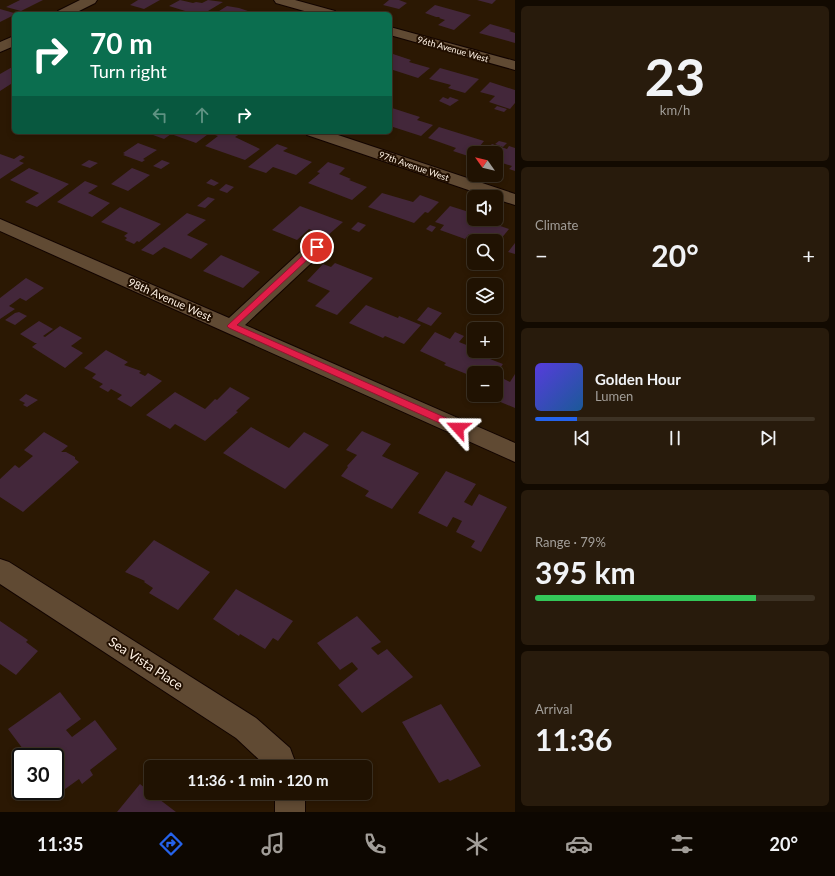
<!DOCTYPE html>
<html lang="en">
<head>
<meta charset="utf-8">
<style>
  body { margin:0; font-family:Lato,sans-serif; background:#281b0c; color:#f1f3f6; height:100vh; display:flex; flex-direction:column; font-size:15px; white-space:nowrap }
  * { box-sizing:border-box; margin:0 }
  p { font-size:13px; color:#a29e99 }
  .icon { flex:none; width:22px; height:22px; fill:none; stroke:currentColor; stroke-width:2; stroke-linecap:round; stroke-linejoin:round }
  .map { position:relative; flex:1; overflow:hidden }
  .drawer { display:flex; flex-direction:column; gap:6px; padding:6px; background:#120a01; width:320px }
  .drawer>* { flex:none }
  .hud { position:absolute; left:12px; top:12px; width:380px; height:122px; border-radius:6px; box-shadow:0 2px 6px #0003,0 0 0 1px #3d3224; background:#0b6e4f; color:#fff; overflow:hidden }
  .needle { width:26px; rotate:304deg }
  .controls { position:absolute; left:467px; top:146px; display:grid; gap:8px }
  .controls a { display:grid; place-items:center; width:36px; height:36px; border-radius:6px; background:#201202; box-shadow:0 2px 6px #0003,0 0 0 1px #3d3224; font-size:20px }
  .speed { position:absolute; left:12px; top:748px; display:flex; gap:8px; font-size:20px; font-weight:700; text-align:center }
  .speed>* { display:grid; place-content:center; width:52px; height:52px; border-radius:50%; background:#201202; box-shadow:0 2px 6px #0003,0 0 0 1px #3d3224; line-height:1 }
  .speed .limit { border:2px solid #111; border-radius:6px; background:#fff; color:#111 }
  .pin { position:absolute; display:grid; place-items:center; width:34px; height:34px; color:#fff; margin:-17px; border:2px solid #fff; border-radius:50%; box-shadow:0 1px 4px #0007 }
  .me { position:absolute; width:44px; margin:-22px; rotate:294deg; stroke-linejoin:round; filter:drop-shadow(0 0 3px #0008) }
  .turn { display:flex; align-items:center; gap:14px; height:84px; padding:0 12px; font-size:18px }
  .turn .icon { width:52px; height:52px; stroke-width:2.5 }
  .turn b { display:block; font-size:28px; line-height:34px }
  .lanes { display:flex; align-items:center; height:38px; padding:0 12px; background:#0003; justify-content:center; gap:20px; direction:ltr }
  .lanes .off { opacity:.35 }
  .big { font-size:30px; font-weight:700; line-height:1.1 }
  .drawer .tile { flex:1; display:flex; flex-direction:column; justify-content:center; gap:6px; min-width:0; padding:0 14px; border-radius:6px; background:#281b0c }
  .drawer .dial { align-items:center; gap:0 }
  .dial b { font-size:52px; line-height:1 }
  .song { display:flex; align-items:center; gap:12px }
  .cover { width:48px; height:48px; border-radius:6px; background:linear-gradient(135deg,hsl(250 70% 55%),hsl(210 70% 35%)) }
  .played { height:4px; border-radius:2px; background:linear-gradient(90deg,#2563eb 15%,#3d3224 15%) }
  .keys { display:flex; justify-content:space-around; direction:ltr }
  .heat { display:flex; justify-content:space-between; align-items:center; font-size:22px; direction:ltr }
  .charge { height:6px; border-radius:3px; background:linear-gradient(90deg,#34c759 79%,#3d3224 0) }
  .trip { position:absolute; left:144px; top:760px; width:228px; height:40px; border-radius:6px; background:#201202; box-shadow:0 2px 6px #0003,0 0 0 1px #3d3224; font-weight:700; line-height:40px; text-align:center }
  .tabs { display:flex; height:64px; justify-content:space-around; align-items:center; background:#0d0701; color:#a29e99 }
  .tabs .icon { width:28px; height:28px }
  .tabs .on { color:#2563eb }
  .tabs b { font-size:18px; color:#f1f3f6 }
  main { display:flex; flex:1; min-height:0 }
  .map>svg:first-child { display:block }
  .building { fill:#43273a }
  .lines { fill:none; stroke-linecap:round; stroke-linejoin:round }
  .minor-casing { stroke:#120400; stroke-width:2 }
  .minor { fill:#604a33; fill-rule:evenodd }
  .route { fill:#e11d48; stroke:#92132f }
  .labels { text-anchor:middle; dominant-baseline:central; stroke-width:4; stroke-linejoin:round; paint-order:stroke }
  .far-street-label { font-size:9px; fill:#fef1e3; stroke:#210f00 }
  .street-label { font-size:11px; fill:#fef1e3; stroke:#210f00 }
  .near-street-label { font-size:13px; fill:#fef1e3; stroke:#210f00 }
</style>
</head>
<body>
<main>
<div class="map">
<svg width="515" height="812" viewBox="0 0 515 812">
  <rect width="100%" height="100%" fill="#2b1803"/>
  <path class="building" d="M20 0H43L21 11 6 7Z
    M138 0H160L144 9 130 5Z
    M180 0 193 3 196 2 202 3 208 0 223 2 203 14H195L169 6Z
    M389 0H399L407 3 399 9 383 5Z
    M477 0H496L492 4Z
    M435 5 471 15 454 30 438 25 445 20 439 18 440 17H436L425 13Z
    M227 6 239 8 257 14H221L216 13Z
    M0 9 14 13V15L0 22Z
    M490 24 511 30 509 31 515 33V43L479 33Z
    M393 54 411 60 409 62 430 68 418 78 390 69V57Z
    M14 66V82L0 91V74Z
    M440 68 479 79 465 93 448 88 451 85 429 79Z
    M490 82 515 90V103L510 109 489 102 495 96 480 92Z
    M443 97 448 99 450 97 459 100 450 106 439 101Z
    M497 106 507 109 504 112 494 109Z
    M392 108 420 117 417 120 433 125 421 136 390 126V110Z
    M439 127 484 141 471 157 453 151 456 148 428 138Z
    M157 132H211L196 143 171 134 164 139 153 135Z
    M219 132H243L235 137 260 149 245 160 205 146 218 136 215 135Z
    M499 141 507 143 503 147 495 144Z
    M138 143 157 150 143 159 145 160 142 162 123 155 125 154 123 153Z
    M277 144 288 148 283 151 312 162 296 175 273 167 266 173 248 167Z
    M492 144 507 149 509 146 515 148V171L509 169 512 166 496 161V153H483Z
    M0 154 14 159 20 155 25 157 19 161 24 163 0 179Z
    M89 160 98 163 90 168 81 165Z
    M162 160 170 163 161 169 153 166Z
    M328 162 345 168 339 174 351 179 349 180 367 187 352 200 308 183 320 173 317 172Z
    M29 168 69 184 37 207 25 202 39 193 10 180Z
    M132 168 150 175 128 191 111 184Z
    M211 179 219 183 214 186 206 183Z
    M85 181 98 186 88 193 110 203 92 217 57 202Z
    M226 184 234 187 227 193 219 190Z
    M382 193 413 202 420 195 439 202 428 213 425 212 414 223 368 207Z
    M208 197 215 199 205 208 197 206Z
    M300 206 343 222 327 236 309 229 297 240 272 230Z
    M450 206 469 212 473 215 472 216 474 217V219H480L509 229 496 245V241H488L469 234 465 239 440 230 444 225 435 222Z
    M120 207 161 224 139 242 137 241 134 244 125 240 127 238 124 236 128 233 101 222Z
    M187 213 206 220 187 235 208 244 191 259 164 247 153 255 141 250Z
    M358 222 366 225 359 232 351 229Z
    M430 225 436 227 432 232 426 229Z
    M515 243V254L508 252Z
    M221 255 260 272 243 288 203 271Z
    M335 263 373 278 337 315 315 306 330 291 307 281 323 264 331 267Z
    M26 278 44 288 26 301 20 298 9 306 15 309 0 319V298Z
    M366 305 398 318 399 316 421 325 404 344 385 336 383 338 349 323Z
    M428 307 442 313 431 326 417 320Z
    M19 312 27 316 15 325 5 320 15 313Z
    M39 321 53 329 43 336 45 337 60 326 82 338 71 346 83 353 65 368 32 347 37 343H35L20 334Z
    M435 332 450 339 455 332 464 336 459 342 474 348V351L484 353 482 356 503 364 496 374V373H474V374L471 373 469 375 444 365 446 363 420 351Z
    M106 350 128 362 124 365 141 371 139 373 145 376 148 373 162 381 131 407 117 399 122 395 111 389 108 392 99 387 103 384 92 378 96 374 84 368Z
    M515 374V408L491 398 493 395H496V390L504 379 510 382Z
    M230 387 250 398 236 411 238 412 205 441 175 424 170 429 146 415 175 392 205 409 215 399 217 400Z
    M26 394 38 400 27 407 23 405 25 403 19 400Z
    M251 427 289 448 304 432 329 445 285 489 223 453Z
    M362 431 391 444 382 456 419 473 392 509 365 496 369 491 341 476 348 467 347 466 357 455 346 450Z
    M44 432 68 446 61 452H66L75 457V459L79 462 23 512 0 497V479L15 465 19 468 33 456 24 450Z
    M446 471 476 484 464 502 472 506 479 494 507 507 481 552 471 547 475 541 456 532 462 521 453 517 447 527 418 513Z
    M154 540 210 572 178 610 149 593 153 588 144 582 145 581 125 572Z
    M236 589 293 621 278 641 273 638 265 649 240 634 239 636 213 619Z
    M357 616 381 642 371 648 378 655 387 649 413 677 362 713 338 685 358 669 352 662 340 670 317 643Z
    M0 621 28 640 26 642 38 651 16 675 0 664Z
    M60 692 81 719 66 730 72 737 95 720 117 749 90 770 93 775 82 784 79 779 61 792 55 784V757H45L48 755 43 747 29 757 8 729Z
    M441 704 481 766 450 781 448 779 439 783 402 722Z
    M140 784 151 793 176 812H117Z"/>
  <g class="lines">
    <g class="minor-casing">
      <path id="minor" d="M80 0H97L95 3 73 14H56L58 11Z
        M274 0H295L335 11 337 14H315L276 3Z
        M390 27 515 61V70L390 35Z
        M14 36V46L0 52V42Z
        M305 132H329L515 194V205L496 199V197H489L307 135Z
        M0 219 229 318 310 243 317 241 324 243 326 247 324 251 245 325 515 443V462L0 231Z
        M0 559 9 562 256 718 290 748 297 767H267L236 738 0 584Z
        M275 793H305V812H275Z"/>
    </g>
    <use href="#minor" class="minor"/>
  </g>
  <path class="route" d="M314 245H320L321 247 237 325 462 425 463 428 462 430H455L229 328 227 326 229 324Z"/>
  <g class="labels">
    <g class="far-street-label">
      <text transform="translate(453 49) rotate(16)">96th Avenue West</text>
      <text transform="translate(414 166) rotate(19)">97th Avenue West</text>
    </g>
    <g class="street-label">
      <text transform="translate(170 299) rotate(24)">98th Avenue West</text>
    </g>
    <g class="near-street-label">
      <text transform="translate(146 663) rotate(33)">Sea Vista Place</text>
    </g>
  </g>
</svg>
<div class="controls">
<a><svg class="needle" viewBox="-14 -14 28 28"><path d="M0-13l5 13h-10z" fill="#e53935"/><path d="M0 13l5-13h-10z" fill="#a29e99"/></svg></a>
<a><svg class="icon" aria-label="sound" viewBox="0 0 24 24"><path d="M4 9h4l5-4v14l-5-4H4zM17 9q2 3 0 6"/></svg></a>
<a><svg class="icon" aria-label="search" viewBox="0 0 24 24"><circle cx="10" cy="10" r="6"/><path d="M15 15l6 6"/></svg></a>
<a><svg class="icon" aria-label="layers" viewBox="0 0 24 24"><path d="M12 4l9 5-9 5-9-5zM3 14l9 5 9-5"/></svg></a>
<a>+</a>
<a>−</a>
</div>
<div class="speed"><div class="limit">30</div></div>
<div class="pin" style="left:317px;top:247px;background:#d93025"><svg class="icon" aria-label="arrive" viewBox="0 0 24 24"><path d="M6 21V4h12l-3 4 3 4H6"/></svg></div>
<svg class="me" style="left:458px;top:428px" viewBox="-20 -20 40 40"><path d="M0-17L14 15 0 8-14 15z" fill="#e11d48" stroke="#fff" stroke-width="4"/></svg>
<div class="trip">11:36 · 1 min · 120 m</div>
<div class="hud">
<div class="turn"><svg class="icon" aria-label="right" viewBox="0 0 24 24"><path d="M7 20v-9h11M14 6l5 5-5 5"/></svg><div><b>70 m</b>Turn right</div></div>
<div class="lanes"><svg class="icon off" aria-label="left" viewBox="0 0 24 24"><path d="M17 20v-9H6M10 6l-5 5 5 5"/></svg><svg class="icon off" aria-label="ahead" viewBox="0 0 24 24"><path d="M12 20V5M6 11l6-6 6 6"/></svg><svg class="icon" aria-label="right" viewBox="0 0 24 24"><path d="M7 20v-9h11M14 6l5 5-5 5"/></svg></div>
</div>
</div>
<section class="drawer">
<div class="tile dial"><b>23</b><p>km/h</p></div>
<div class="tile"><p>Climate</p>
<div class="heat"><a>−</a><b class="big">20°</b><a>+</a></div>
</div>
<div class="tile">
<div class="song"><i class="cover"></i><div><b>Golden Hour</b><p>Lumen</p></div></div>
<div class="played"></div>
<div class="keys"><svg class="icon" aria-label="previous" viewBox="0 0 24 24"><path d="M18 5L8 12l10 7zM5 5v14"/></svg><svg class="icon" aria-label="pause" viewBox="0 0 24 24"><path d="M8 5v14M16 5v14"/></svg><svg class="icon" aria-label="next" viewBox="0 0 24 24"><path d="M6 5l10 7-10 7zM19 5v14"/></svg></div>
</div>
<div class="tile"><p>Range · 79%</p><b class="big">395 km</b><div class="charge"></div></div>
<div class="tile"><p>Arrival</p><b class="big">11:36</b></div>
</section>
</main>
<nav class="tabs">
<b>11:35</b>
<svg class="icon on" aria-label="directions" viewBox="0 0 24 24"><path d="M12 3l9 9-9 9-9-9zM9 14v-3h6M13 9l2 2-2 2"/></svg>
<svg class="icon" aria-label="music" viewBox="0 0 24 24"><path d="M9 18V5l10-2v13"/><circle cx="6" cy="18" r="3"/><circle cx="16" cy="16" r="3"/></svg>
<svg class="icon" aria-label="phone" viewBox="0 0 24 24"><path d="M5 4h4l2 5-3 2q2 4 5 5l2-3 5 2v4C11 20 4 13 5 4z"/></svg>
<svg class="icon" aria-label="climate" viewBox="0 0 24 24"><path d="M12 3v18M4 7l16 10M4 17L20 7"/></svg>
<svg class="icon" aria-label="car" viewBox="0 0 24 24"><path d="M5 17H2v-5l4-1 3-4h7l3 4 3 1v5h-3M9 17h6M6 11h13"/><circle cx="7" cy="17" r="2"/><circle cx="17" cy="17" r="2"/></svg>
<svg class="icon" aria-label="filters" viewBox="0 0 24 24"><path d="M4 7h16M4 17h16"/><circle cx="9" cy="7" r="2"/><circle cx="15" cy="17" r="2"/></svg>
<b>20°</b>
</nav>
</body>
</html>
